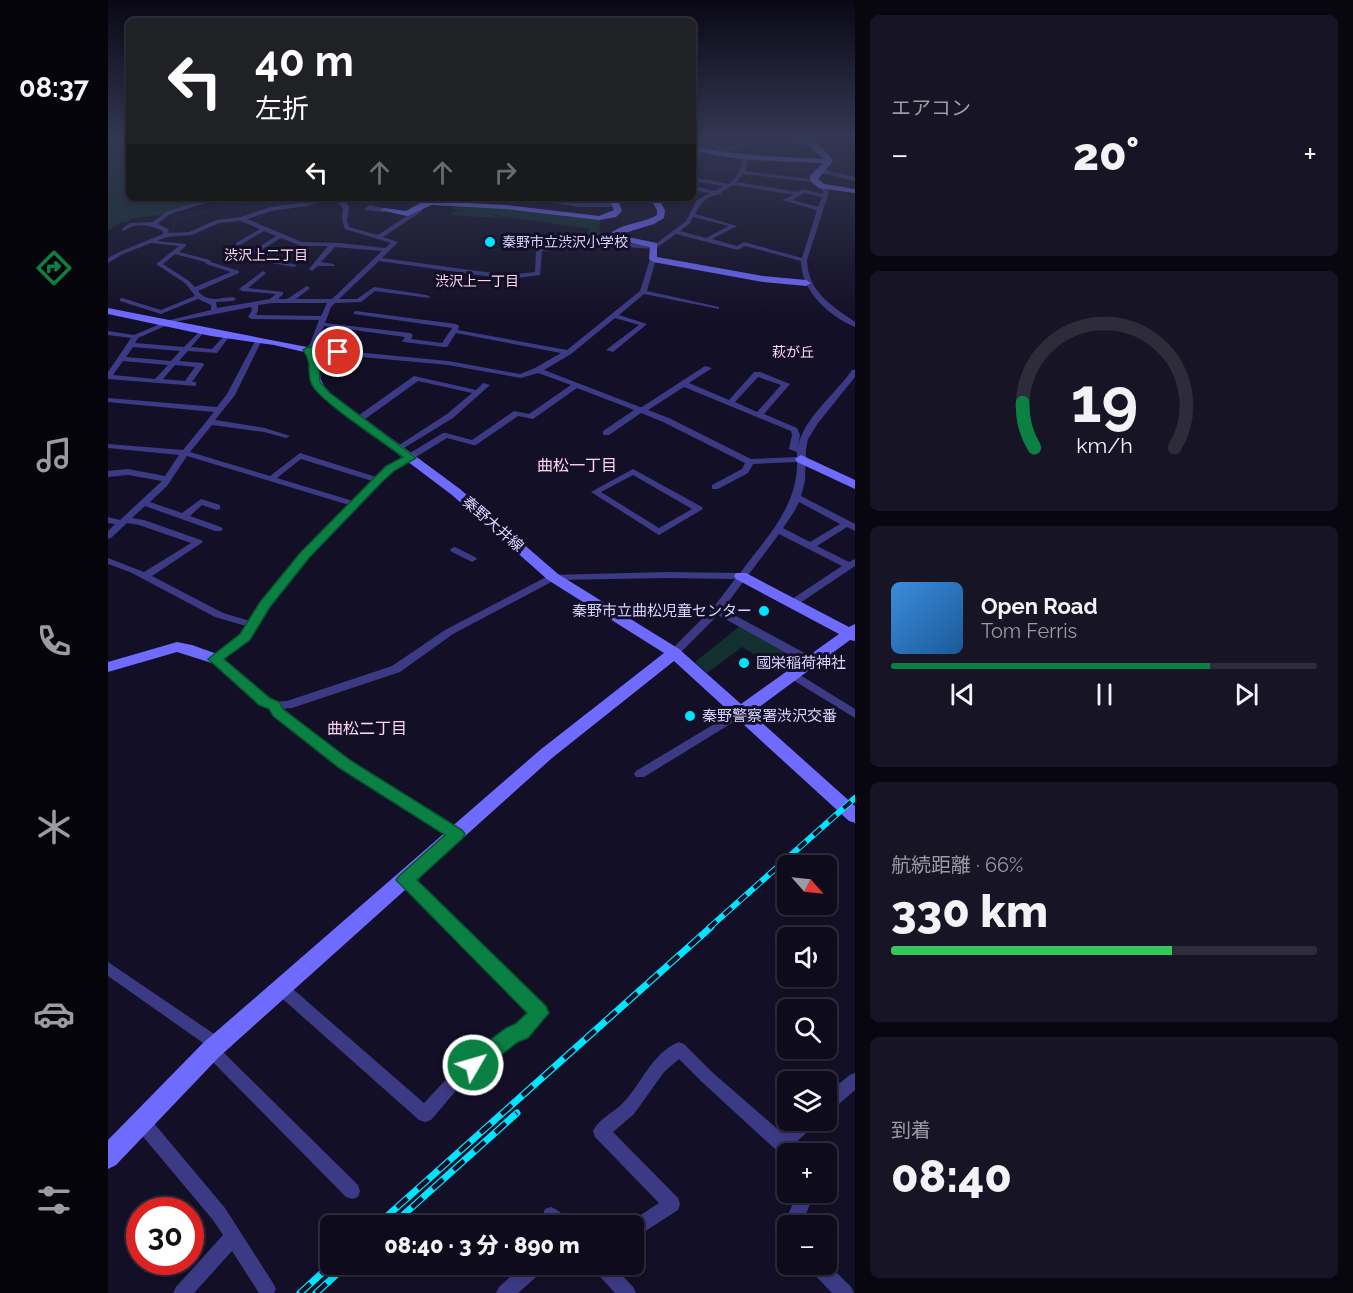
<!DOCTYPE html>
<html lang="ja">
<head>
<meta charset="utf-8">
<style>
  body { margin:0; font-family:Raleway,"Noto Sans JP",sans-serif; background:#171425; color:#f1f3f6; height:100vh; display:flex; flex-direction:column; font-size:22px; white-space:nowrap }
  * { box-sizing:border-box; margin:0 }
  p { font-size:20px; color:#9b9ba3 }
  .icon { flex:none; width:33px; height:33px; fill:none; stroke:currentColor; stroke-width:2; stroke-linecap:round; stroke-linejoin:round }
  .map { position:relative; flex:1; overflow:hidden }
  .panel { display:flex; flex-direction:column; gap:15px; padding:15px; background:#08060f; width:498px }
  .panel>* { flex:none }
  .banner { position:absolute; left:18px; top:18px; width:570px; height:183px; border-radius:9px; box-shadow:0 3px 9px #0003,0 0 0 2px #2e2b3b; background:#202124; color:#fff; overflow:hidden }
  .needle { width:39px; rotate:117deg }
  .tools { position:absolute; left:669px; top:855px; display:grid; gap:12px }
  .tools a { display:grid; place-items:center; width:60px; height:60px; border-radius:9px; background:#0e0b1c; box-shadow:0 3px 9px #0003,0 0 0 2px #2e2b3b; font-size:30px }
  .speed { position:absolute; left:18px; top:1197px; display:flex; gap:12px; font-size:30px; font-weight:700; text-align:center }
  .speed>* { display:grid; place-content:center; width:78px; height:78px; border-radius:50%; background:#0e0b1c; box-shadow:0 3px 9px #0003,0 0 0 2px #2e2b3b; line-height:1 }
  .speed .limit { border:9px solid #d22; background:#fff; color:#111 }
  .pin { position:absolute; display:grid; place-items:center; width:51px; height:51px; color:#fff; margin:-26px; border:3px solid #fff; border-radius:50%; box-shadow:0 2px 6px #0007 }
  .me { position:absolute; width:66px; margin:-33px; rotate:52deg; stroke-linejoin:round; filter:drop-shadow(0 0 4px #0008) }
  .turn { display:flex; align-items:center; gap:21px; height:126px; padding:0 30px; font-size:27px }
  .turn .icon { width:78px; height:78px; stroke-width:2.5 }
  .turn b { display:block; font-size:42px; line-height:51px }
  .lanes { display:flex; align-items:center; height:57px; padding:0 30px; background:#0003; justify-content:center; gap:30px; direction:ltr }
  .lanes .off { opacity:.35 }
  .big { font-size:45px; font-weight:800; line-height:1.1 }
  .panel .tile { flex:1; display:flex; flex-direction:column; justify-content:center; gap:9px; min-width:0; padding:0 21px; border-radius:9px; background:#171425 }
  .panel .dial { align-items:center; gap:0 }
  .dial svg { height:156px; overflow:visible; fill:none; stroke:#2e2b3b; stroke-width:7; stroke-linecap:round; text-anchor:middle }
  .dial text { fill:#f1f3f6; stroke:none }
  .song { display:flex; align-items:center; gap:18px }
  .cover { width:72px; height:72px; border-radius:9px; background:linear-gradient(135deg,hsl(210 70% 55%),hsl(210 70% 35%)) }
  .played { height:6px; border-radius:3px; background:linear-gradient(90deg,#0b8043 75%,#2e2b3b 75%) }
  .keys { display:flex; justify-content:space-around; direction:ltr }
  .heat { display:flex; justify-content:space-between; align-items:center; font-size:33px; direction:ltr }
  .charge { height:9px; border-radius:4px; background:linear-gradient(90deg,#34c759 66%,#2e2b3b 0) }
  .trip { position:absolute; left:212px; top:1215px; width:324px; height:60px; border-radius:9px; background:#0e0b1c; box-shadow:0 3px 9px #0003,0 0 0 2px #2e2b3b; font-weight:800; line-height:60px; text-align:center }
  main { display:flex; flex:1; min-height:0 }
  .dock { display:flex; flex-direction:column; width:108px; justify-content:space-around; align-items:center; background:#06040b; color:#9b9ba3 }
  .dock .icon { width:42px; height:42px }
  .dock .selected { color:#0b8043 }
  .dock b { font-size:27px; color:#f1f3f6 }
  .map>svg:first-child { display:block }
  .green { fill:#12302f }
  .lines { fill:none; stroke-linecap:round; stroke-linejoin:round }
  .stream { stroke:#0a1f44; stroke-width:1.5 }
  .street { fill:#3d3a85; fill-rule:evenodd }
  .secondary { fill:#6f6bff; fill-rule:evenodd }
  .rail-far1-casing { stroke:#00e5ff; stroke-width:6 }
  .rail-casing { stroke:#00e5ff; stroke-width:7 }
  .rail-far1 { stroke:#130f26; stroke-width:4; stroke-dasharray:10; stroke-linecap:butt }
  .rail { stroke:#130f26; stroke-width:4.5; stroke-dasharray:14; stroke-linecap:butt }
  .route { fill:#0b8043; stroke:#07532c; stroke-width:1.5 }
  .poi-dot { fill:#00e5ff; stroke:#130f26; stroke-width:2 }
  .labels { text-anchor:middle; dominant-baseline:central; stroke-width:6; stroke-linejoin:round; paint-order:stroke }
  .far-poi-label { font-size:14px; fill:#d9d4ff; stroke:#130f26; text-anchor:start }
  .far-neighbourhood-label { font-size:14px; fill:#ffd6f0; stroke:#130f26 }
  .street-label { font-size:15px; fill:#d9d4ff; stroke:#130f26 }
  .poi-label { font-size:15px; fill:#d9d4ff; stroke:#130f26; text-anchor:start }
  .neighbourhood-label { font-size:16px; fill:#ffd6f0; stroke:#130f26 }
</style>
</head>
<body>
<main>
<nav class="dock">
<b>08:37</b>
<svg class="icon selected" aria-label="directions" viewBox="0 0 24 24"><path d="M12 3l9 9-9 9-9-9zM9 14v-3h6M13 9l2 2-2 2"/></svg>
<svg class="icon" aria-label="music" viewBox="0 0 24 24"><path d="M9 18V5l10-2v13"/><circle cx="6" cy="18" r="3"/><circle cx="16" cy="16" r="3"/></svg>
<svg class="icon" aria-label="phone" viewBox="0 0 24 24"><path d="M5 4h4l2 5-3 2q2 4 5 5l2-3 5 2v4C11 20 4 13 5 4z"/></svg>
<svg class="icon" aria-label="climate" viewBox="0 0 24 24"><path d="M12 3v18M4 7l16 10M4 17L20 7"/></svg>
<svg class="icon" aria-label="car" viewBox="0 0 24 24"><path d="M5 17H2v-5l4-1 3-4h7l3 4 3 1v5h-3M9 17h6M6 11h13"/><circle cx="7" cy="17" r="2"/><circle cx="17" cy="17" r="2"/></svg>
<svg class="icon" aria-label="filters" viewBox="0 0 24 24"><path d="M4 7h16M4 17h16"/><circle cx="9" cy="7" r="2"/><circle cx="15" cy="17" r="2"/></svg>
</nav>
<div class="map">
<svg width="747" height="1293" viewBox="0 0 747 1293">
  <rect width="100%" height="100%" fill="#130f26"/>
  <path class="green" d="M0 138H21V198H118L51 215 23 219 22 221 11 223 0 231Z
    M350 205 397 208 497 219 493 220 491 229 501 239 478 237 482 229 373 213 404 219 341 215 349 211 366 213 344 209Z
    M632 626 678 652 662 664 634 647 599 673 587 662Z"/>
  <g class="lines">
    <path class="stream" d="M64 233 66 223 64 220 107 209 175 204 204 198
      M0 255 3 254"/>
    <path class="street" d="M611 138H638V139L636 140Z
      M705 138H718L699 143H670L668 142Z
      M603 141 615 149 636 145 638 146 615 153 601 143Z
      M747 142V144L740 145 738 144Z
      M591 149 595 150 590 161H586Z
      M634 155H638L640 160 637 171 709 180 706 182 635 174 629 182 690 192 695 189 715 194V192L711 186 714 184 721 192 699 260C700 292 723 305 747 322V327C721 316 693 291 693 261L637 246 630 250 568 234 547 249 489 245 434 251 432 275 399 279 271 261 231 299H249L266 287 319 295 322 297 321 298 267 291 253 302 227 303 223 307 217 323 302 333 305 335 303 339 334 343 344 328 246 314V312L248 311 348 324 351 326 350 330 459 350 532 291 542 259 545 257 548 259 539 291 611 307V309L536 294 511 315 539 324 505 352 498 350 531 325 507 318 463 354 436 370 532 407H534L597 366 604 368 581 383 621 400 646 372H652L682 384 656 414 689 428 692 435 690 447C696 417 727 395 744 370H747V377L710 423 700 439 698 449 697 481 693 496 747 524V531L739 527 709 546 741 562 747 559V566L689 605H681L680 603 681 601 734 566 671 534 615 609 706 658 707 661 706 664H698L610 615 570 655H562L561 653 562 651 605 608 627 579 560 578 447 580 345 634 292 672 184 708 174 709 241 761 352 831 354 835 352 839 348 840 233 767 166 715 162 709 153 705 103 662 102 659 103 656 133 635 138 626 107 617 22 572 0 564V558L36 572 83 543 31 525 19 523 3 538 0 539V531L7 524 0 523V517L12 520 54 481 20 475 0 477V471L20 469 57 476 71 455 0 448V444L75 450 106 412 0 402V398L109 407 119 394 148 339 154 340 127 395 107 420 157 428 182 436 178 438 156 432 104 425 82 452 162 476 192 453 268 477 279 467 335 433H338L364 440 406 411 421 414 463 385 430 373 413 378 340 365 200 352 196 350 202 344 211 320 143 319 140 317 144 310 143 307 66 322 30 338 27 343 76 347 94 329 97 331 83 347 104 349 117 335H121V337L109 353 80 351 71 361 95 363 96 365 84 382H88V386L0 379V372L23 338 0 335V331L26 335 62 320 103 310V305L90 299 53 314 12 301V299L14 298 53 310 87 296 77 283 48 264 71 246 43 243 15 254 0 263V258L11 252 55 234V231C46 226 33 223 23 227 20 228 17 231 14 231V229L22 223 45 222 58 212 104 198H113L62 214 50 224 60 229 61 233 81 232 108 220 133 217 162 207 199 202 214 198H229L238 202 241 207 239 220 241 227 270 235 306 211V209H314V211L275 237 290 242 274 258 399 275 427 272 428 250 431 248 489 241 543 245 549 243 578 221 589 200 602 193 585 190V186L607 191 616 186 591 182 585 185V181L590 178 620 184C630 178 635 166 634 155ZM625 185 686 195 674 200 709 210 694 258 636 242 629 246 604 239 629 226 587 214C593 203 600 195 613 194V192ZM696 193 714 197 710 207 685 200ZM222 198C245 211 228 209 237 229L283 243 277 248 232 243 194 242 139 219 163 211 200 206ZM585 217 621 226 598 238 572 231 582 223ZM133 221 152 229 128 243V245H132L156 231 168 236 143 252 155 255V260L158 262 186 267 189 265 161 259 160 253 152 251 173 238 193 246H220L201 269 204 271 210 266H226V264L213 262 227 247 274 251 224 299H188L201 289 202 288 199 286 179 299H170L175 294V292L140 288 157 274 158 273 155 271 131 289 134 291 168 294 162 299 109 308 108 302 125 301 128 299 125 297C110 298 100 303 90 291L131 273V271L103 262 102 260 71 252 78 246V244L49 241 59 237 84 235 111 223ZM67 254 97 262 98 264 123 272 87 287 81 281 55 264ZM164 303H219L213 316 148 315 150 310V305ZM216 326 297 337 294 341 296 342 336 347H339L348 333 453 353 427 368 412 374 340 361 206 348ZM25 347 72 351 63 361 18 357ZM15 361 60 365 47 379 5 375ZM67 365 87 367 77 381 55 379ZM650 377 673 385 649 412 627 402ZM576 387 683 431 684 435 681 449 689 452V457L643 459 561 418 540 410ZM469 388 526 410 495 431V435H501L533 413 555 422 637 463 634 469 604 485V489H610L640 473 645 464 689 462C690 507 657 539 632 573L560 572 442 575 337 630 284 666 179 701 167 702 161 699 114 659 141 639 161 607 200 557 273 482 285 471 339 438 365 445H368L410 416 425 419ZM79 456 241 505C205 541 169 578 142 621L115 613 44 576 95 542 93 540 36 520 24 518 37 506 107 531H113L115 529 113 527 82 516 94 505 109 510 112 509V505L93 499 74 513 42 502 59 486ZM193 459 264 481 245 501 169 478ZM691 502 732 524 702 542 675 528 686 512Z
      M712 169 747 177V181L710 172Z
      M417 198H432L471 203H509L512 205 509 207H471Z
      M262 205 278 209 279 210 276 212 257 210V208Z
      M306 376 368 390 375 383 382 385 345 418 291 451 287 449 288 447 339 414 364 393 310 381 253 422H247V418Z
      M525 469 594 507 595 509 551 535 483 492ZM525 475 584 509 551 528 493 492Z
      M347 547 367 557 369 559 364 562 344 552 342 550 344 548Z
      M684 670 747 709V718L680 677 679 674Z
      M633 708 637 709 639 712 637 715 536 777H528L526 774 528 771Z
      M297 876 313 884 437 1008 439 1013C434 1024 421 1037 409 1040L357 1080 323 1120 317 1122 311 1120 168 993 166 988 168 983 173 982 178 983 316 1103 347 1070 400 1029 409 1026 422 1013 303 892 292 885 290 881 292 877Z
      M0 962 115 1040 118 1045 114 1051 250 1185 252 1191 250 1197 244 1199 238 1197 98 1055 95 1050 98 1045 0 976Z
      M571 1042 576 1044 604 1072 674 1133 688 1120H708L706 1126 686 1144 691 1148 693 1154H680L679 1160 594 1082 571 1059 556 1072 526 1114 505 1132 570 1198 572 1204 570 1210 525 1239V1226H518L519 1224 551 1203 487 1137 485 1131C490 1120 504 1113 513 1105 533 1086 543 1053 571 1042Z
      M747 1073V1090L724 1110 718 1112V1094L742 1075Z
      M33 1113 39 1115 117 1208 165 1283 168 1289 166 1293H151L124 1251 86 1293H65L68 1287 115 1235 105 1220 27 1127 25 1121 27 1115Z
      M690 1192H707L693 1226H680V1244L674 1242 671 1235 674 1229 676 1228 675 1226Z
      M443 1207C451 1210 459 1217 462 1226H441L435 1215 437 1209Z
      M718 1262 743 1287 746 1293H724L702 1270 699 1264H718Z
      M416 1264H439L436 1270 410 1293H388L391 1287Z
      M483 1264H504L525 1287 528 1293H507L486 1270Z"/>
    <path class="secondary" d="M691 138C704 138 719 150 725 161L710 179 716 184 747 189V193L711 188 703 182 702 176 715 163C675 160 623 163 585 149V145C627 157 673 156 716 159Z
      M501 198H509L514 211 508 217 491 220 397 209 324 205 299 216 272 210 276 208 298 211 314 202 324 201 397 205 491 216 506 210Z
      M542 198H550L557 210 556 218 546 224 510 235 549 243V257L655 276 698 280 703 283 698 286 655 282 545 262 541 259 542 247 501 238 500 236C511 223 534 224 549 215V210Z
      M0 308 204 348C218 364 204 375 222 393L352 489 450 574 571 649 633 704 731 634 628 579 626 576 628 573H638L741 627 747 624V641L742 640 643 713 747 806V823L741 821 566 661 444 758 111 1057 8 1165 0 1169V1140L95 1043 432 750 556 653 440 580 344 495 214 397C192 376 207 367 196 352L166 345 103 336 0 314Z
      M693 455 747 480V489L689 462 687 459Z
      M69 642 84 645 112 655 115 659 107 664 69 652 0 672V662Z"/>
    <g class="rail-far1-casing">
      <path id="rail-far1" d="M601 928 747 798"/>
    </g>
    <g class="rail-casing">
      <path id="rail" d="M268 1226 603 927
        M283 1226 409 1113
        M192 1293 224 1264
        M208 1293 240 1264"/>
    </g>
    <use href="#rail-far1" class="rail-far1"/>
    <use href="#rail" class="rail"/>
  </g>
  <linearGradient id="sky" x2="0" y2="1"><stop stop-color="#0a0815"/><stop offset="0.43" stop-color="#333752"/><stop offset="1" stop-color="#333752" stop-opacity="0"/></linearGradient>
  <rect width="747" height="319" fill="url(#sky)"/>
  <path class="route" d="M200 347 233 350 235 352 230 355 207 353 211 359 212 382 222 393 308 458 286 471 274 482 201 558 162 607 142 640 116 659 162 698 171 702 175 709 242 760 354 830 357 834 354 839 309 880 438 1006 441 1013 420 1038 410 1042 372 1071 365 1074 358 1071 355 1065 358 1058 398 1028 407 1024 419 1013 288 880 291 876 337 835 231 768 165 716 161 709 151 705 100 659 132 634 152 602 192 553 266 478 278 466 295 457C275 442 214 403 204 385 198 374 206 365 195 350Z"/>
  <g class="poi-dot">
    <circle cx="382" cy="242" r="6"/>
    <circle cx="656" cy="611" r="6"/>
    <circle cx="636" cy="663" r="6"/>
    <circle cx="582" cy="716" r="6"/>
  </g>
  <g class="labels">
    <g class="far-poi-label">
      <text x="394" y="242">秦野市立渋沢小学校</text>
    </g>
    <g class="far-neighbourhood-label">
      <text x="158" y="255">渋沢上二丁目</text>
      <text x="369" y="281">渋沢上一丁目</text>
      <text x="685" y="352">萩が丘</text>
    </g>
    <g class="street-label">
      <text transform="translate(385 524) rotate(41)">秦野大井線</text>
    </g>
    <g class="poi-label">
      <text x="644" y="611" text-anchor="end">秦野市立曲松児童センター</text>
      <text x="648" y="663">國栄稲荷神社</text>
      <text x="594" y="716">秦野警察署渋沢交番</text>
    </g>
    <g class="neighbourhood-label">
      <text x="469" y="465">曲松一丁目</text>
      <text x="259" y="728">曲松二丁目</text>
    </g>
  </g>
</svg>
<div class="tools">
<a><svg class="needle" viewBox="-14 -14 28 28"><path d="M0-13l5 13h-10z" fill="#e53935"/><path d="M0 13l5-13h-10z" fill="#9b9ba3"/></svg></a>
<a><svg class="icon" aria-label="sound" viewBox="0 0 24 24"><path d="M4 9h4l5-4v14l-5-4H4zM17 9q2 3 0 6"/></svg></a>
<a><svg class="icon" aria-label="search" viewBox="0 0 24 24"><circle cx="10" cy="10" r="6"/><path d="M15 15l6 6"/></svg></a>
<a><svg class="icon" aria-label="layers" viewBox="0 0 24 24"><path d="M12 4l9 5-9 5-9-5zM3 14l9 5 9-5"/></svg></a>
<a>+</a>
<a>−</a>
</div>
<div class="speed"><div class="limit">30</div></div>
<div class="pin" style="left:230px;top:352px;background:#d93025"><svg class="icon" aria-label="arrive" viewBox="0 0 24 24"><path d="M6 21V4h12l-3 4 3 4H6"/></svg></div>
<svg class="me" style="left:365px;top:1065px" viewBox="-20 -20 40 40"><circle r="17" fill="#0b8043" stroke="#fff" stroke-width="3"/><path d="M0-11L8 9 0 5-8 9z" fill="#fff"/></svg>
<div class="trip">08:40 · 3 分 · 890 m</div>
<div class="banner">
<div class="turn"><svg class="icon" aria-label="left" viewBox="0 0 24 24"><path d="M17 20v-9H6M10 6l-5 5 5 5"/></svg><div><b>40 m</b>左折</div></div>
<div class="lanes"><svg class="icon" aria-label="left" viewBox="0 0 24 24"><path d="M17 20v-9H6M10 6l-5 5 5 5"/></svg><svg class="icon off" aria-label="ahead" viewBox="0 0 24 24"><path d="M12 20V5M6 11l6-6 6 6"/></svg><svg class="icon off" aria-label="ahead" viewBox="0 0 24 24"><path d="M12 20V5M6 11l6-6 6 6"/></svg><svg class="icon off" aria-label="right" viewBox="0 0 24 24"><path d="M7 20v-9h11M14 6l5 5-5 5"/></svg></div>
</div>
</div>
<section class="panel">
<div class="tile"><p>エアコン</p>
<div class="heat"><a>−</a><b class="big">20°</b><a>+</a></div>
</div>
<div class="tile dial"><svg viewBox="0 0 100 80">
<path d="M14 69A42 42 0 1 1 86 69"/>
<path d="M14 69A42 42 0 0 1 8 46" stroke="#0b8043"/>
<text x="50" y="56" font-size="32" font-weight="700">19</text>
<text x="50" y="72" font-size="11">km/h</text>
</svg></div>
<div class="tile">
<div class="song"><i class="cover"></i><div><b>Open Road</b><p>Tom Ferris</p></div></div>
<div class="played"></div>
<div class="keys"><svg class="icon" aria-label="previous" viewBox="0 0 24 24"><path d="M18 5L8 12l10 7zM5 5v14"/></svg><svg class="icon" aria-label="pause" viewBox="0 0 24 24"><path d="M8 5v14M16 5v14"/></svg><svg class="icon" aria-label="next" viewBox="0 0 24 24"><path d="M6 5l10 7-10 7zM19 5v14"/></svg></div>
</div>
<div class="tile"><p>航続距離 · 66%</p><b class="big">330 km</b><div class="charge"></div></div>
<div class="tile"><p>到着</p><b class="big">08:40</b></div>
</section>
</main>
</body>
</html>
